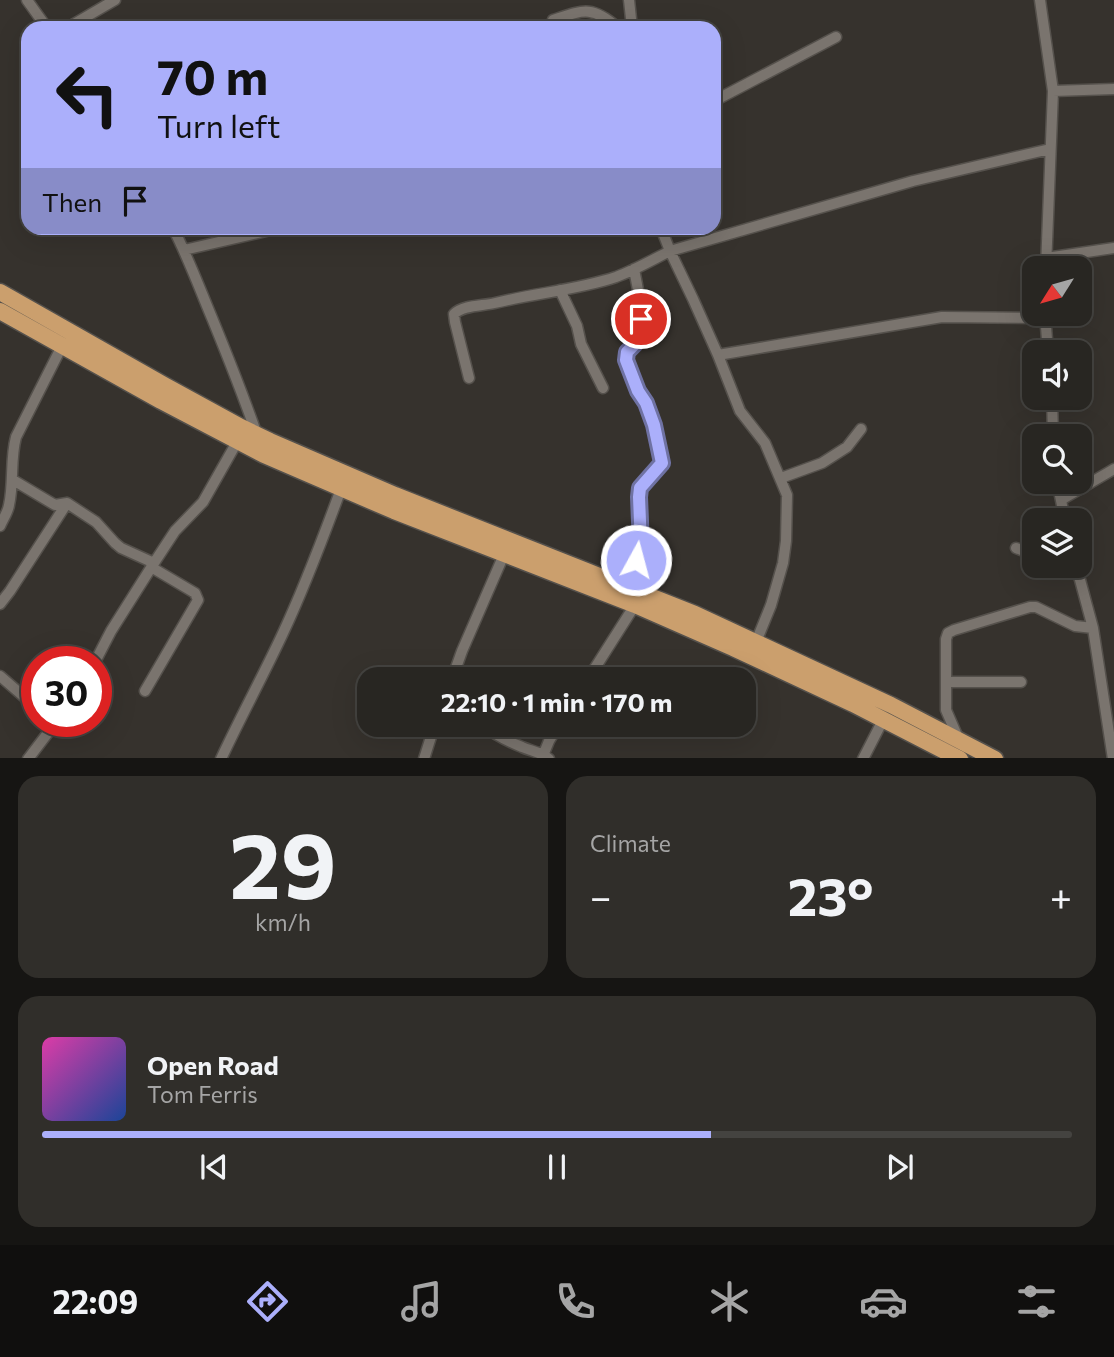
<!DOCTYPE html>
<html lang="en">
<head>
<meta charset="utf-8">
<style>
  body { margin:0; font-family:Commissioner,sans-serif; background:#302e2a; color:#f1f3f6; height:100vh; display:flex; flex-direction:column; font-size:26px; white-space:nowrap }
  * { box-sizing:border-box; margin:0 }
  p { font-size:23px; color:#a5a5a5 }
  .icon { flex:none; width:38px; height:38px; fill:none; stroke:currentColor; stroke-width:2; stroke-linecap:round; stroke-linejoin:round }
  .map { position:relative; height:758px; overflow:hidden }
  .panel { display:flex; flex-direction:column; gap:18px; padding:18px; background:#161513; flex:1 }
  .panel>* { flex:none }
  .hud { position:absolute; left:21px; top:21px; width:700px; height:214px; border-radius:21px; box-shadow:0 7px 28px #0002,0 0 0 2px #444340; background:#abaffb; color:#111; overflow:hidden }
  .needle { width:46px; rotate:233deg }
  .buttons { position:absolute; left:1022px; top:256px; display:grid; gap:14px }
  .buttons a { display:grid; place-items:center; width:70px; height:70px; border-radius:14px; background:#282622; box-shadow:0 7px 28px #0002,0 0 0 2px #444340; font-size:35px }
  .speed { position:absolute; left:21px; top:646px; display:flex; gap:14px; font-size:35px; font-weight:700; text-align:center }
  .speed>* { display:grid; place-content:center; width:91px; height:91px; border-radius:50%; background:#282622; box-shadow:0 7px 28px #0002,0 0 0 2px #444340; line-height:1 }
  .speed .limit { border:10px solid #d22; background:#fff; color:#111 }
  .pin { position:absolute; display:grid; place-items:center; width:60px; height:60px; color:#fff; margin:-30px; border:4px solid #fff; border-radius:50%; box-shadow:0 2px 7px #0007 }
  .me { position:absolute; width:77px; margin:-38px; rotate:7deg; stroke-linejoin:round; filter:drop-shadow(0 0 5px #0008) }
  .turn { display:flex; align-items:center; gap:24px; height:147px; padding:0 21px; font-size:32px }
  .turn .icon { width:91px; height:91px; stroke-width:2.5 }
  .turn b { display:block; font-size:49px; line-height:60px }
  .then { display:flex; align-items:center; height:66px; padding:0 21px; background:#0003; gap:14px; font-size:26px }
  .big { font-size:52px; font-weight:700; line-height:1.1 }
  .panel .card { flex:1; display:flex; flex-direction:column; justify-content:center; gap:10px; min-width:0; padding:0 24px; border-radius:21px; background:#302e2a }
  .panel .dial { align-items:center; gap:0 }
  .dial b { font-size:91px; line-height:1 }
  .song { display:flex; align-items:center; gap:21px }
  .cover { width:84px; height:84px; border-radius:10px; background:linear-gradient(135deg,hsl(320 70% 55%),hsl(220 70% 35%)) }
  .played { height:7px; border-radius:4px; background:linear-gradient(90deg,#abaffb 65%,#444340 65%) }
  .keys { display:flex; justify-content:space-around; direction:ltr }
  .heat { display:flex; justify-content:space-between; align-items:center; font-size:38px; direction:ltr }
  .panel .tiles { flex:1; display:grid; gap:18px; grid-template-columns:1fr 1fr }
  .card:last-child { grid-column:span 2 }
  .trip { position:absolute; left:357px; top:667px; width:399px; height:70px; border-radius:21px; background:#282622; box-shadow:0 7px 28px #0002,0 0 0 2px #444340; font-weight:700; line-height:70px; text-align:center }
  .dock { display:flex; height:112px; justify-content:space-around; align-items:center; background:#100f0e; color:#a5a5a5 }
  .dock .icon { width:49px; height:49px }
  .dock .on { color:#abaffb }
  .dock b { font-size:32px; color:#f1f3f6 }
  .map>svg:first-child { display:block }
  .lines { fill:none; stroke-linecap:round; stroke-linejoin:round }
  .minor-casing { stroke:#55514c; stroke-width:13 }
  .trunk-casing { stroke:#55514c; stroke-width:19 }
  .minor { stroke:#7a746e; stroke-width:10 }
  .trunk { stroke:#cb9f6d; stroke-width:16 }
  .route-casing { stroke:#6f72a3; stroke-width:18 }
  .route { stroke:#abaffb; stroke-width:12 }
</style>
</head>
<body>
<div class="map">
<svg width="1114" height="759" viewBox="0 0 1114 759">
  <rect width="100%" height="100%" fill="#36322d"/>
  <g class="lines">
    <g class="minor-casing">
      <path id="minor" d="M27 0 47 28
        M629 0 632 28
        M1040 0 1053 91 1046 268
        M553 20C583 10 592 5 618 28
        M67 28 115 0
        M1053 91 1114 89
        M714 101 836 37
        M173 228C188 257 199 287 212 318 228 357 243 395 257 435
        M661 228 670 251 693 299 718 355 740 411 765 443 787 495 786 541 783 563 771 605 756 642
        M184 250 279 228
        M1046 258 1114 248
        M560 290 577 326 581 344 603 388
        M1045 314 1048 352
        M718 355 942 317 1045 318
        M469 378 455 322 454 314C463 305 482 306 495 303 535 293 577 290 616 277 635 270 652 260 670 251L913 181 1050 149
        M1052 397 1053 436
        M781 478 822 463 847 447 861 429
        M13 480 55 505 67 503 96 522 115 543 121 548 154 563
        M1057 481 1065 520
        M1061 500 1114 469
        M0 526C3 519 8 512 9 505 14 483 10 459 16 437L62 346
        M1016 548 1034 555
        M1076 565 1093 628 1113 759
        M627 587 641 546 639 497 641 488 662 463C658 443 655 423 647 405 640 391 628 378 626 362 625 351 636 344 638 333 644 311 638 291 634 269
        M0 604 10 591 67 503
        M95 662 111 631 154 563 175 531 203 502 237 442
        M0 676 37 708
        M452 679 462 651 506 550
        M588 679 635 605
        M946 682H1021
        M145 691 198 600 195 593 151 567
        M481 724C494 734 507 741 522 747 531 751 541 752 549 759
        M959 740 946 710V639L948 633 954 630 1030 607H1036L1075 626 1093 628
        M542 758 549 741 559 724
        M28 759 57 721
        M221 759C241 716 263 676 283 633 305 586 323 538 341 489
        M424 759 435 724
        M863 759 883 720"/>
    </g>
    <g class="trunk-casing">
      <path id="trunk" d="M0 292 164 385 241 427 270 441 395 495 695 614 891 705 995 759
        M0 311 161 401 264 455 394 511 635 605 733 648 853 704 960 759"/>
    </g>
    <use href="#minor" class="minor"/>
    <use href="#trunk" class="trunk"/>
  </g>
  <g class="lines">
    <g class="route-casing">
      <path id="route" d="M636 560 641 546 639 497 640 488 662 463 654 425 646 403 638 391 626 360 627 352 635 344 641 319"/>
    </g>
    <use href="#route" class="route"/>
  </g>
</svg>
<div class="buttons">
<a><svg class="needle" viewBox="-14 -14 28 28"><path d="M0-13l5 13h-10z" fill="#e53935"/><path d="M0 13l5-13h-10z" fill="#a5a5a5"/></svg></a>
<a><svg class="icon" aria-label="sound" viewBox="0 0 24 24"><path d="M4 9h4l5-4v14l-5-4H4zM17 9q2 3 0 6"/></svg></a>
<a><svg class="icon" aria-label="search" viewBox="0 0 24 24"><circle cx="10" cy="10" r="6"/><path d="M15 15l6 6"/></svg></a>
<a><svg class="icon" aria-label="layers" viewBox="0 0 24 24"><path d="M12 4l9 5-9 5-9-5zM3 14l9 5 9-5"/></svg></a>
</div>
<div class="speed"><div class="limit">30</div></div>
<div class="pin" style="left:641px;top:319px;background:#d93025"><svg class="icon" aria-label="arrive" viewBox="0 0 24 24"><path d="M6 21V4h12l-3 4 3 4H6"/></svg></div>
<svg class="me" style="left:636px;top:560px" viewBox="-20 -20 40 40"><circle r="17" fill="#abaffb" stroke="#fff" stroke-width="3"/><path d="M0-11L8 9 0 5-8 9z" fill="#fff"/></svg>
<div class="trip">22:10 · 1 min · 170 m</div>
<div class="hud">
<div class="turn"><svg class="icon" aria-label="left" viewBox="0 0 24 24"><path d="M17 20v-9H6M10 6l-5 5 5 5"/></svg><div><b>70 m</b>Turn left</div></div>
<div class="then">Then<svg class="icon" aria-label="arrive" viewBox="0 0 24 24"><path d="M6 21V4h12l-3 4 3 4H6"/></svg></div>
</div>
</div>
<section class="panel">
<div class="tiles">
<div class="card dial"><b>29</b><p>km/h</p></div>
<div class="card"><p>Climate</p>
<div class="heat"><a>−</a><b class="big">23°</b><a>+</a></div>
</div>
<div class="card">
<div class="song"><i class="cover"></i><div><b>Open Road</b><p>Tom Ferris</p></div></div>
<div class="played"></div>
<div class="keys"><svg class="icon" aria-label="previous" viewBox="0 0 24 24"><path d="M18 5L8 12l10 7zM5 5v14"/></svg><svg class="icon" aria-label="pause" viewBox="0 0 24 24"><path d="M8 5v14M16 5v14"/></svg><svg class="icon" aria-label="next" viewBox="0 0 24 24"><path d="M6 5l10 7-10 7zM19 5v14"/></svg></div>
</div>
</div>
</section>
<nav class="dock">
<b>22:09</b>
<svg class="icon on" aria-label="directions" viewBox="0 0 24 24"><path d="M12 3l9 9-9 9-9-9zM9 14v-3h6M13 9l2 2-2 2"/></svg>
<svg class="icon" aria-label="music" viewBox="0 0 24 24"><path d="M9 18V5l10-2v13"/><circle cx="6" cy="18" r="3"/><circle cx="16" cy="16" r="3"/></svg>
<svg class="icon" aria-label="phone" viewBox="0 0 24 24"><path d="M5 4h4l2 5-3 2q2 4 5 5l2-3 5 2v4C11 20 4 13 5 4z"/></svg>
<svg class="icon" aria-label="climate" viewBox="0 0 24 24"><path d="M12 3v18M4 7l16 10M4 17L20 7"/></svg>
<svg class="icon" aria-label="car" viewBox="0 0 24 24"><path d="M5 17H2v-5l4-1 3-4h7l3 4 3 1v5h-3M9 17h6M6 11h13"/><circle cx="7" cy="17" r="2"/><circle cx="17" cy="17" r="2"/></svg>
<svg class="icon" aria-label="filters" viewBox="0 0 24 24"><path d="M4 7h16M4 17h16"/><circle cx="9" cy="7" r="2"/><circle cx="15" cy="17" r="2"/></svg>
</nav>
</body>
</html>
